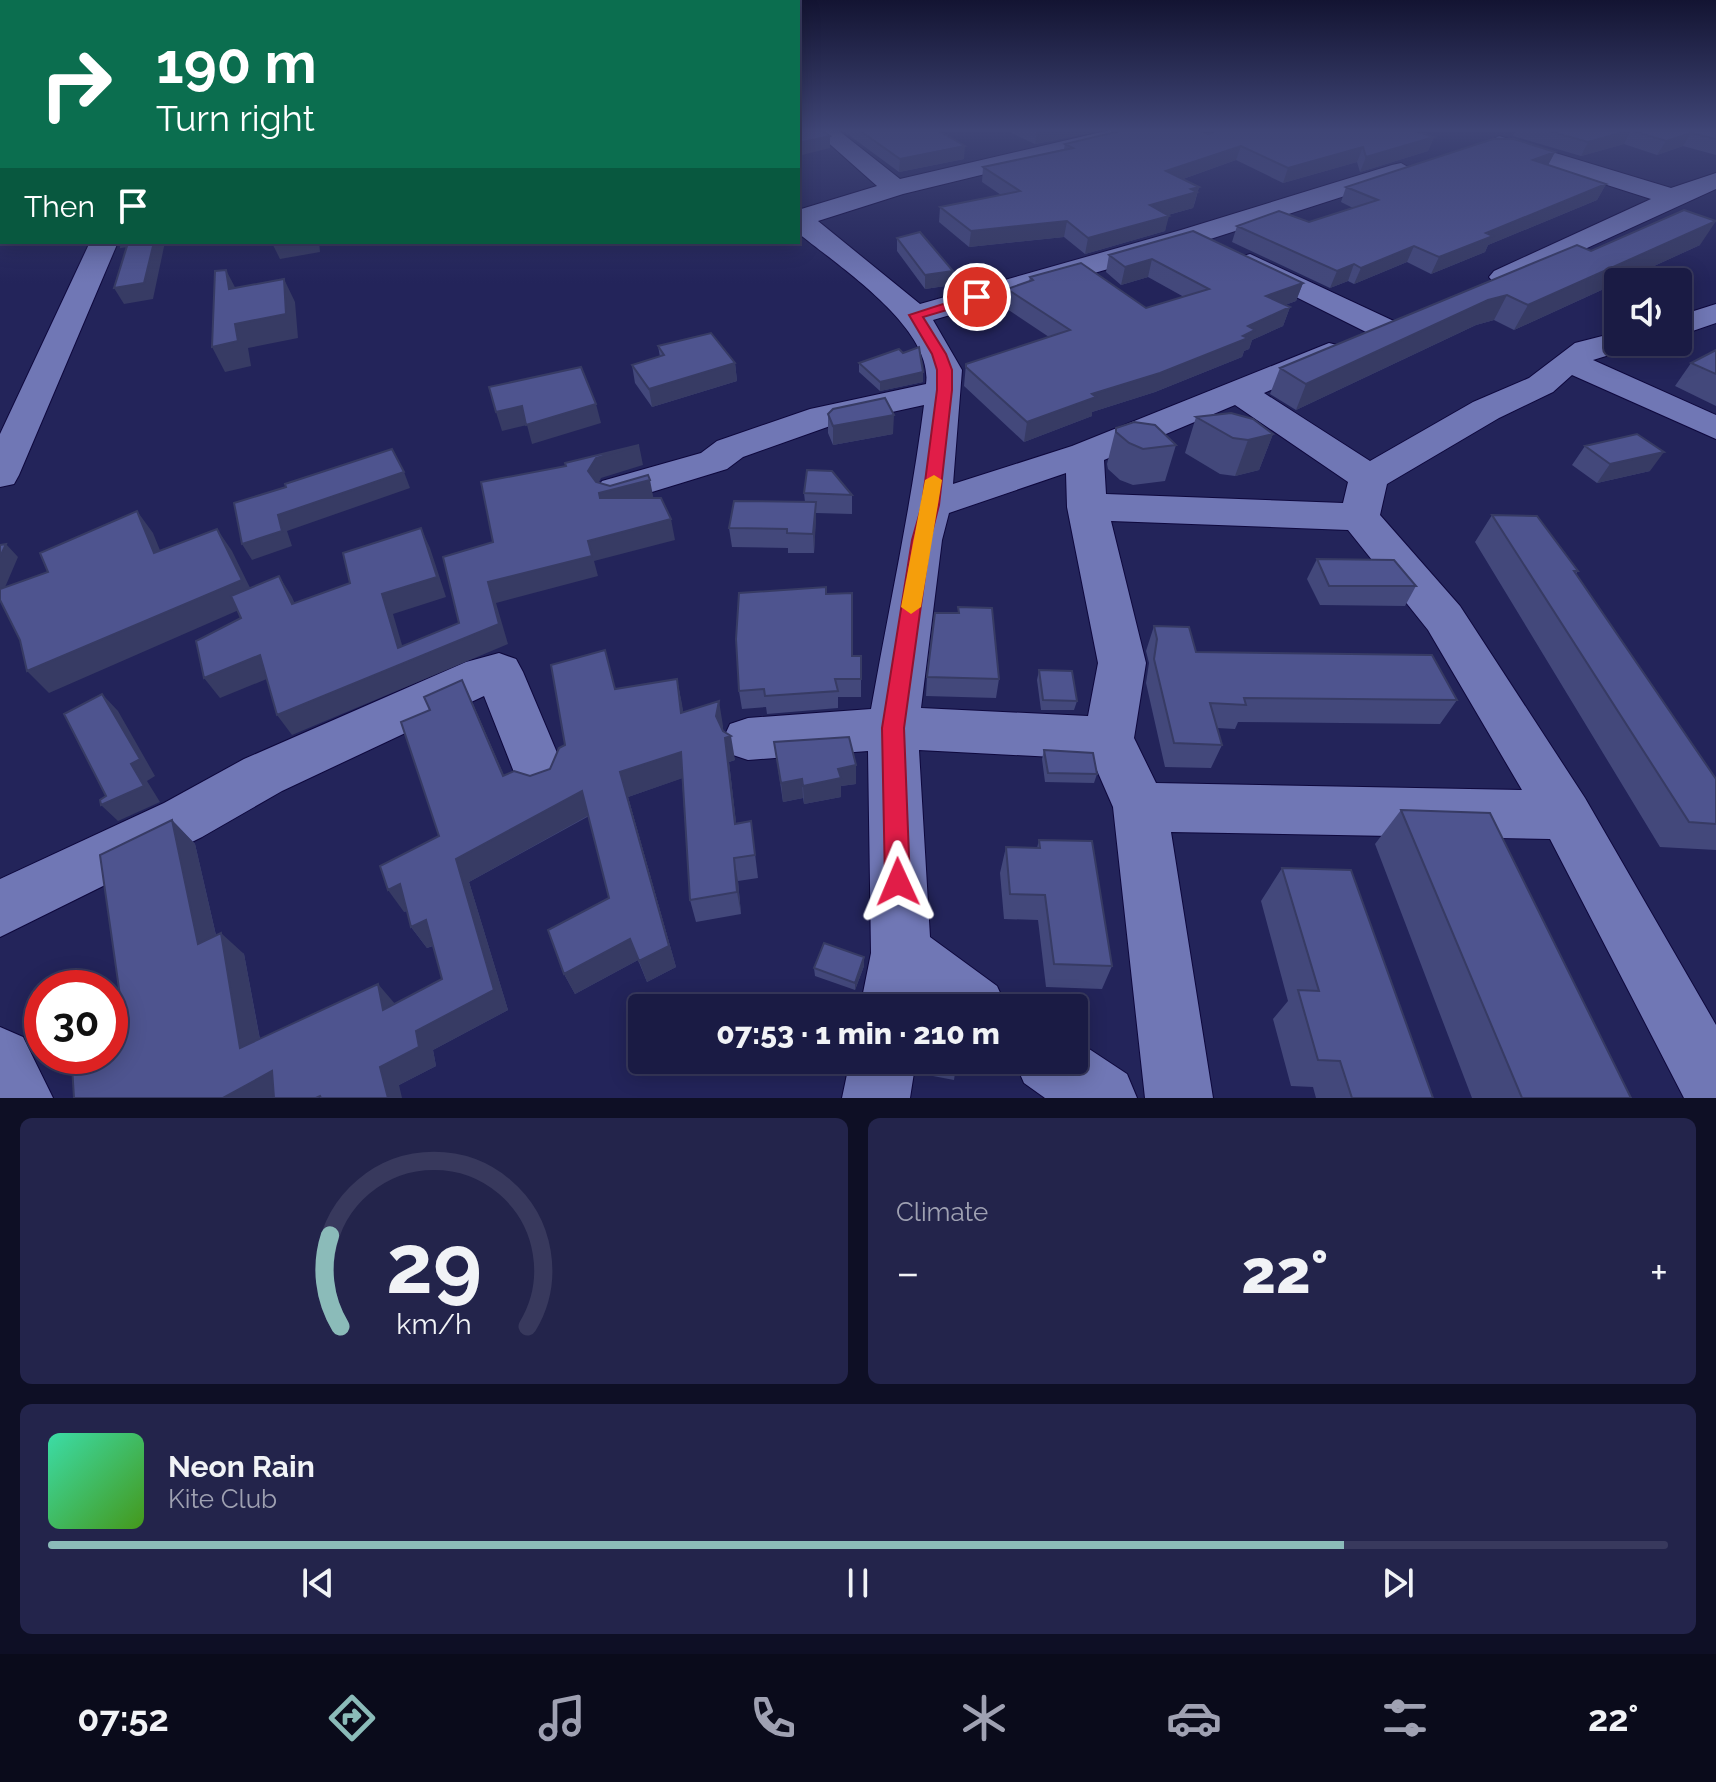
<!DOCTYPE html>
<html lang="en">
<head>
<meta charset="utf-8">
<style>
  body { margin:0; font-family:Raleway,sans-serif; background:#23244b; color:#f1f3f6; height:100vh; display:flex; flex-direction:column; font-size:30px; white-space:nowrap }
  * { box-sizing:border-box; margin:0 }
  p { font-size:26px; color:#9fa1b2 }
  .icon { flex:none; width:44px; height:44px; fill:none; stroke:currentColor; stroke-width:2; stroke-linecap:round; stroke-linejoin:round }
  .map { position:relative; height:1098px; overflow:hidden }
  .panel { display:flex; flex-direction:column; gap:20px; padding:20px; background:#0e0f25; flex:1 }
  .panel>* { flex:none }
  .hud { position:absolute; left:0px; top:0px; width:800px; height:244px; box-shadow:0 4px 20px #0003,0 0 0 2px #38395d; background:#0b6e4f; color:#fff; overflow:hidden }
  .buttons { position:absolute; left:1604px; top:268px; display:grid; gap:16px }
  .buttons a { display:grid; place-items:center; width:88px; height:88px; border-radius:8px; background:#1a1b44; box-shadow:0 4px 20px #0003,0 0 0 2px #38395d; font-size:40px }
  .speed { position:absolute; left:24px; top:970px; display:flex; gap:16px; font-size:40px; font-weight:700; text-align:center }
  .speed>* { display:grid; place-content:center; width:104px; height:104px; border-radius:50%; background:#1a1b44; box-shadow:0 4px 20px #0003,0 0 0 2px #38395d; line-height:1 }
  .speed .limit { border:12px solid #d22; background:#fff; color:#111 }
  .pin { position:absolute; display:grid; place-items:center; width:68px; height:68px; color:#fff; margin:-34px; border:4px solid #fff; border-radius:50%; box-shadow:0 2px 8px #0007 }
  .me { position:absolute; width:88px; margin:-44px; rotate:359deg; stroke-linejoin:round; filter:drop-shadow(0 0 6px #0008) }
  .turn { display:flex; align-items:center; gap:28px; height:168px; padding:0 24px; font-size:36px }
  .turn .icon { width:104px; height:104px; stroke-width:2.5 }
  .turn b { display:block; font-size:56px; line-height:68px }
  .then { display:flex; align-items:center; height:76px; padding:0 24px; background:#0003; gap:16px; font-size:30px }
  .big { font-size:60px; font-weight:800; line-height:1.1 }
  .panel .tile { flex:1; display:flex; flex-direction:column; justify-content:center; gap:12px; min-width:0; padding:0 28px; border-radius:12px; background:#23244b }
  .panel .dial { align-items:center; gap:0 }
  .dial svg { height:208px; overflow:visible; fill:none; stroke:#38395d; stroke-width:7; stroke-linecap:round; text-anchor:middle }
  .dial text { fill:#f1f3f6; stroke:none }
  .song { display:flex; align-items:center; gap:24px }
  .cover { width:96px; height:96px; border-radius:12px; background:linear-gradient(135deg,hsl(160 70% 55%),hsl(100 70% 35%)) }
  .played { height:8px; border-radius:4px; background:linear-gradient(90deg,#8bbbb9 80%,#38395d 80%) }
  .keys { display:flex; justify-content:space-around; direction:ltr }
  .heat { display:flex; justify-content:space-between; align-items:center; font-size:44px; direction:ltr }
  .panel .tiles { flex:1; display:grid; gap:20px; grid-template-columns:1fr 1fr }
  .tile:last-child { grid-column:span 2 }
  .trip { position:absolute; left:628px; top:994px; width:460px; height:80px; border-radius:8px; background:#1a1b44; box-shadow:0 4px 20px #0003,0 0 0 2px #38395d; font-weight:800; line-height:80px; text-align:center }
  .tab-bar { display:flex; height:128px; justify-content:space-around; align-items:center; background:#0a0b1b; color:#9fa1b2 }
  .tab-bar .icon { width:56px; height:56px }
  .tab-bar .current { color:#8bbbb9 }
  .tab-bar b { font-size:36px; color:#f1f3f6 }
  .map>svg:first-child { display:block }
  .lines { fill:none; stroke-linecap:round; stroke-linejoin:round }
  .minor-casing { stroke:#0e083d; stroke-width:2 }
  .minor { fill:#7077b5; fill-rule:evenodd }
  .wall { fill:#43487b }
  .shaded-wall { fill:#373b64 }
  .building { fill:#4e548f; stroke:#373b64; stroke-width:2 }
  .route { fill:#e11d48; stroke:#92132f; stroke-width:2 }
  .slow { fill:#f59e0b }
</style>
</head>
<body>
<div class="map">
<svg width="1716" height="1098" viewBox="0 0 1716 1098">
  <rect width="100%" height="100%" fill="#23245a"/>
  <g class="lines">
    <g class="minor-casing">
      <path id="minor" d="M814 130H838L900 179 1110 130H1148L1145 135 903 194 818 221 920 304 1181 230 1392 165 1401 163 1413 170 1410 175 1201 242 933 320 962 370 953 484 1072 446 1329 343 1341 346 1345 353 1341 360 1264 393 1370 461 1473 402 1529 378 1575 343 1618 332V342H1634L1629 349 1593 360 1716 415V439L1572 375 1553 392 1499 418 1387 484 1380 515 1460 606 1585 798 1716 1025V1098H1684L1550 839 1171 832 1213 1098H1145L1113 807 1092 759 919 750 930 937 997 986 1007 1008H860L871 953 868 751 748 760 730 754 723 739 730 724 748 718 871 709C889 607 911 507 924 405L833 425 743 457 727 469 616 503 602 499 596 490 602 481 701 453 717 441 810 409 926 384C934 328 837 265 798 233V210L877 186ZM1235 405 1348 482 1343 503 1106 494 1104 460ZM1066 473 1067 507 1098 663 1088 716 921 708 942 540 949 513ZM1111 521 1348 530 1428 630 1522 790 1156 783 1134 738 1146 663Z
        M1499 136 1671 188 1716 173V189L1504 286 1494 283 1489 277 1494 271 1651 199 1491 148 1487 143Z
        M0 209H2V225H0Z
        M90 242H118L19 475 14 484 0 487V434Z
        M1250 254 1398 323 1403 330 1398 337H1376L1240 269 1236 263 1240 257Z
        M1716 304V323L1678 336V316Z
        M499 653 516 659 523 672 566 774 559 790 540 797 521 790 484 696 282 791 202 837 0 937V879L164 803 244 759 466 662Z
        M0 1027 23 1037 53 1098H0Z
        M1074 1039 1127 1074 1137 1098H1045L1024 1083 1014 1060H1074Z
        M850 1060H916L910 1098H842Z"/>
    </g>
    <use href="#minor" class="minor"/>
  </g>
  <path class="wall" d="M842 130H937L964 159 899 172Z
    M1005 130H1105L1035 144Z
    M1516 130H1716V155L1683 146 1657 155 1624 144 1581 156 1513 136Z
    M1208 134 1434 137 1428 151 1360 172 1357 162 1283 183 1236 160 1183 179 1199 187 1195 202 1193 208 1168 215 1165 231 1085 254 1064 237 969 247 939 222 940 207 1001 195 982 182 983 167 1064 149 1065 144Z
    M1555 152 1548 165 1606 184 1597 200 1488 245 1485 252 1431 274 1407 262 1354 284 1348 281 1330 288 1232 242 1237 226 1309 222 1353 208 1341 202 1346 187Z
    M1193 231 1303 283 1296 301 1285 305 1290 307 1283 326 1252 340 1249 349 1244 351 1242 357 1155 392 1092 412V416L1024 442 964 386 966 364 1049 337 1004 307 1007 289 1029 281 1030 277 1146 308 1184 297 1148 277 1121 285 1106 272 1109 255Z
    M897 238 952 285 925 289 897 251Z
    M1700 245 1514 330 1494 320 1476 325 1296 410 1270 394 1280 368 1591 251Z
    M658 346 735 363 737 381 652 407 635 383 632 365 660 357Z
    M1716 350V406L1675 386 1691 363Z
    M859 363 923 382 880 391 859 372Z
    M828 414 893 434 833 445 828 433Z
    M1196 417 1273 434 1259 470 1235 476 1220 474 1185 453Z
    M1116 428 1176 445 1165 481 1133 485 1120 480 1108 469 1107 464Z
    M1585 446 1650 471 1597 483 1572 465Z
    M804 493 852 495V514L816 513 814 553H788V548L732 547 729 528 805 502Z
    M1492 515 1578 571 1576 574 1716 779V850L1660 847 1475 542Z
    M1317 559 1416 586 1405 606 1320 605 1307 579Z
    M827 594 852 656H861V697H838V708L767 714 766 707 742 709 739 691Z
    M958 607 999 679 996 698 926 696 927 677 958 613Z
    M1154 626 1196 652 1457 700 1440 724 1238 722 1235 729 1217 728 1222 745 1211 768 1165 767 1146 683 1149 663 1146 651Z
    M1039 670 1077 701 1074 710H1041L1037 680Z
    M677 679 683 712 723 726 722 729 735 760 729 762 736 823 751 821 758 878 738 881 741 914 696 922 690 900 682 778 628 797 676 967 647 982 638 960 575 994 564 974 609 898 589 816 469 882 508 1010 433 1050 436 1066 399 1085 126 1038 172 820 195 844 216 935 244 954 260 1039 395 1004 442 979 433 946 427 948 411 927 407 911 404 912 439 836 473 704 504 776H530L550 769 565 745 616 689Z
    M774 742 856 765V784L841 786V797L804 804 803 798 783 802Z
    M1044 750 1097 774 1094 783 1045 782 1042 759Z
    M1401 810 1631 1098H1472L1375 844Z
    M1039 840 1112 966 1102 989 1046 987 1038 920 1004 919 1000 873 1006 847 1037 848Z
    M1282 868 1433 1098H1316L1313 1087 1291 1086 1273 1019 1288 1001 1261 901Z
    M864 957V966L855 990 815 976 814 968Z
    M918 1060H957L954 1080 917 1073Z"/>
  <path class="shaded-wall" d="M2 130V152L0 154V132Z
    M1037 130H1105L1035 144Z
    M1631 130 1624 144 1581 156 1588 142Z
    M1691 133 1683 146 1657 155 1666 141Z
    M830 136V148L798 156V143Z
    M1434 137 1428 151 1360 172 1366 157Z
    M965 146 964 159 899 172 900 159Z
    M1241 146 1236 160 1163 186 1166 171Z
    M1363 147 1357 162 1283 183 1288 168Z
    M1555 152 1547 167 1533 160Z
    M1606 184 1597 200 1488 245 1485 252 1431 274 1439 257 1486 233Z
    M1199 187 1193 208 1146 221 1150 205Z
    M1169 216 1165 231 1085 254 1088 238Z
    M1067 221 1064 237 969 247 971 231Z
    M1716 221 1700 245 1514 330 1528 305Z
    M154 242H165L153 299 124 304 114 288Z
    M276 242H319L320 252 280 259 272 243Z
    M1414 246 1407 262 1354 284 1361 268Z
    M1152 259 1148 277 1121 285 1125 267Z
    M1354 264 1348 281 1330 288 1337 271Z
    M226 270 238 293 229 289Z
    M953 271 952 285 925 289V275Z
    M284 279 295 302 298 338 248 348 251 366 225 372 212 347Z
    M1303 283 1296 301 1260 314 1266 296Z
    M1507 295 1494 320 1476 325 1296 410 1306 384 1488 300Z
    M1290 307 1283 326 1252 340 1249 349 1244 351 1242 357 1155 392 1092 412V416L1024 442 1027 422Z
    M735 363 737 381 652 407 649 389Z
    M923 372V382L880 391V382Z
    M596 404 601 423 532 444 527 425 502 431 496 412 522 406Z
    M894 415 893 434 833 445V426Z
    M1273 434 1259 470 1235 476 1248 440Z
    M639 445 643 465 601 478 594 492 588 471 596 458Z
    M1664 452 1650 471 1597 483 1610 464Z
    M404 472 410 488 287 531 292 546 252 560 242 544 278 515Z
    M650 480 654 501 605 518 599 493Z
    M816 502V521L814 553 813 534Z
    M137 511 153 533 170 575 154 553Z
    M671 519 675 540 594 561 598 576 496 603 508 644 292 735 277 715 398 648 382 594 421 528 430 548 446 597 393 614 407 662 499 624 488 582 588 541Z
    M217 529 232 551 257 602 49 693 27 671Z
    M6 544 18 557 0 599V557Z
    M279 576 292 597 304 625 292 604Z
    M260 655 274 676 220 698 204 678Z
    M677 679 682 704 687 737 681 713Z
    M462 680 473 704 515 800 503 776Z
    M102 694 118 711 155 776 147 781 160 802 118 821 101 805 131 764Z
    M719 701 723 726 720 740 716 716Z
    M731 736 735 760 729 762 739 847 735 824 725 738Z
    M681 752 686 777 628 797 676 967 647 982 639 961 620 772Z
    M856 765V784L841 786V797L804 804 803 786 838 769Z
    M802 779 803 798 783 802 781 783Z
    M582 791 591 814 469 882 508 1010 433 1050 436 1066 399 1085 402 1098H388L380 1067 416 1031 494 990 456 859Z
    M172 820 195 844 223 966 198 944Z
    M734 858 738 881 741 914 737 892Z
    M400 884 416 906 404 912 388 890Z
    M426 920 442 942 427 948 411 927Z
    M221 933 244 954 265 1067 240 1048Z
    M630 939 638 960 575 994 564 974Z
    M864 957V966L855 990V983Z
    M378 984 396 1005 383 1010Z
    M272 1071 280 1098H223Z"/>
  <path class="building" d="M798 130H822L830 136 798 143Z
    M859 130H937L965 146 900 159Z
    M1124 130H1198L1208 134 1219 130H1412L1434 137 1366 157 1363 147 1288 168 1241 146 1166 171 1199 187 1191 189 1197 192 1150 205 1169 216 1088 238 1067 221 971 231 940 207 1020 191 983 167 1073 148 1065 144Z
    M1545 130H1716V139L1691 133 1666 141 1631 130 1588 142Z
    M1493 139H1514L1555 152 1533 160 1606 184 1486 233 1493 236 1439 257 1414 246 1361 268 1354 264 1337 271 1237 226 1279 211 1309 222 1378 200 1346 187Z
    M1684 210 1716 221 1528 305 1507 295 1488 300 1306 384 1280 368 1577 245 1591 251Z
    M1193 231 1303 283 1266 296 1290 307 1248 326 1255 330 1243 336 1248 338 1160 373 1092 394 1096 397 1027 422 966 367V364L1070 330 1007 289 1033 280 1030 277 1081 263 1146 308 1209 289 1152 259 1125 267 1109 255Z
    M920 232 953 271 925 275 897 238Z
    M122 242H154L144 283 114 288 127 246 121 247Z
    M226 270 229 289 284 279 286 314 235 324 238 341 212 347 215 271Z
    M711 333 735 363 649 389 632 365 664 355 658 346Z
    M919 347 923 372 880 382 859 363 899 349 903 353Z
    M1716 350V374L1691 363Z
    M581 367 596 404 526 425 522 406 496 412 489 387Z
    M885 398 894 415 833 426 828 414 833 409Z
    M1231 413 1253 419 1273 434 1248 440 1233 438 1196 417Z
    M1134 422 1155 425 1176 445 1143 449 1129 443 1116 432V428Z
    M1637 434 1664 452 1610 464 1585 446Z
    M639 445 596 458 588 471 596 482 610 486 648 475 650 480 599 493 600 498H661L671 519 588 541 592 556 488 582 499 624 277 715 260 655 204 678 196 641 241 618 231 596 279 576 292 604 350 583 343 553 421 528 437 577 382 594 398 648 459 623 443 557 493 542 481 482 566 466 565 463Z
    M392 449 404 472 278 515 282 531 242 544 234 503 286 487 285 484Z
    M807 470 832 471 852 495 804 493Z
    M734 501 816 502 813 534 787 533V529L729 528Z
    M137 511 154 553 217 529 242 580 27 671 20 640 0 600V589L48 572 40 553Z
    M1492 515 1537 516 1578 571H1574L1716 779V824L1689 822Z
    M6 544 0 557V545Z
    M1317 559 1394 560 1416 586H1329Z
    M826 587V594L852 593V656H861V679H835L838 691 765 696 764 689 739 691 736 639 739 593Z
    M958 607 992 608 999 679 927 677 935 613H959Z
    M1154 626 1189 627 1196 652 1432 655 1457 700 1244 698 1246 705 1210 703 1222 745 1174 743 1154 659 1157 639Z
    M605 650 615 689 677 679 681 713 719 701 716 716 723 731 731 736 725 738 735 824 751 821 755 855 734 858 737 892 690 900 681 752 620 772 669 946 639 961 630 939 564 974 548 930 609 898 582 791 456 859 494 990 416 1031 419 1047 380 1067 388 1098H321L320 1096 316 1098H274L272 1071 223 1098H74L72 1066 91 1056H110V1047L126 1038 100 855 172 820 198 944 221 933 240 1048 378 984 383 1010 442 979 426 920 411 927 400 884 388 890 380 866 439 836 401 722 430 710 424 697 462 680 503 776 514 771 530 776 550 769 559 748 565 745 551 665Z
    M1039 670 1072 671 1077 701 1043 700Z
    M102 694 140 759 131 764 144 786 101 805 100 800 106 796 64 714Z
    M849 737 856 765 838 769 841 778 803 786 802 779 781 783 774 742Z
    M1044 750 1093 753 1097 774 1048 773Z
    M1401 810 1490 813 1631 1098H1522Z
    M1039 840 1092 841 1112 966 1054 964 1045 895 1010 894 1006 847 1040 848Z
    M1282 868 1351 870 1433 1098H1352L1340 1061 1318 1060 1298 990 1319 991Z
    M824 943 864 957 855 983 814 968Z
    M903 1004 925 1008H902Z
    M923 1060H957V1066Z"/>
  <linearGradient id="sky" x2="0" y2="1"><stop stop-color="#131432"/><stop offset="0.46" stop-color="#3f4576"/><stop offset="1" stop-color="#3f4576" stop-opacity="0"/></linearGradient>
  <rect width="1716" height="283" fill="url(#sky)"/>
  <path class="route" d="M977 293 983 297 981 300 923 317 946 354 952 370V390L939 505 930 540 904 728 910 882 907 890 898 894 889 890 885 882 882 728 912 540 922 505 937 390V370L932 354 909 315Z"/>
  <path class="slow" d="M934 475 942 480 921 607 911 614 901 607 925 480Z"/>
</svg>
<div class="buttons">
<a><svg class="icon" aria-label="sound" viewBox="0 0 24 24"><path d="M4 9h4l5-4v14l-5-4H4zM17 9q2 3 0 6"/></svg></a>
</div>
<div class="speed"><div class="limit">30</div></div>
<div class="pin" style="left:977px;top:297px;background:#d93025"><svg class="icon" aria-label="arrive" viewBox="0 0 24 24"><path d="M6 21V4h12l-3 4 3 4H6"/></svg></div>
<svg class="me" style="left:898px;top:882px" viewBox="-20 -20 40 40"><path d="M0-17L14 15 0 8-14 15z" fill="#e11d48" stroke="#fff" stroke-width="4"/></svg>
<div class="trip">07:53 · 1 min · 210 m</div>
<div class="hud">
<div class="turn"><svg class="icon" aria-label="right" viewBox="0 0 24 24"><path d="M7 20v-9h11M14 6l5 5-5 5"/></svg><div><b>190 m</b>Turn right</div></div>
<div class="then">Then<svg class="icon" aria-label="arrive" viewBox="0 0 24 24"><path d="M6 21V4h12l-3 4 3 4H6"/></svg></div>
</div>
</div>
<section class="panel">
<div class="tiles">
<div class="tile dial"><svg viewBox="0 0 100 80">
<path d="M14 69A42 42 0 1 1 86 69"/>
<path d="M14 69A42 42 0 0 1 10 34" stroke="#8bbbb9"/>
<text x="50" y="56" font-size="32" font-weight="700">29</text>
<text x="50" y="72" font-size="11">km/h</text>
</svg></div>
<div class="tile"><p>Climate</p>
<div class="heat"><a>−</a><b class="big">22°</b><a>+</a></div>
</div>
<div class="tile">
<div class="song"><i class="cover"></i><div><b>Neon Rain</b><p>Kite Club</p></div></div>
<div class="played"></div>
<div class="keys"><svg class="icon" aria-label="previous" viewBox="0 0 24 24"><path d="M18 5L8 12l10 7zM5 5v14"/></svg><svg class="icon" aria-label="pause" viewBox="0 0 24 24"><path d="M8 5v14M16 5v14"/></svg><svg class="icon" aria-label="next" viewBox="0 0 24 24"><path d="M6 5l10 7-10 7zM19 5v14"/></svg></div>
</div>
</div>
</section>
<nav class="tab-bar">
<b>07:52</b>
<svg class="icon current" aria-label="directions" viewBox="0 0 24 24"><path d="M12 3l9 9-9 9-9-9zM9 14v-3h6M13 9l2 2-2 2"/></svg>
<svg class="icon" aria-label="music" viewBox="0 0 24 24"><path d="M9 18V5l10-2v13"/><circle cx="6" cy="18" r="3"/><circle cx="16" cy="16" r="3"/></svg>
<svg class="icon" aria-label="phone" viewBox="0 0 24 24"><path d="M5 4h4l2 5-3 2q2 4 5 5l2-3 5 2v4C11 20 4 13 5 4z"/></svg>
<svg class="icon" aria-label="climate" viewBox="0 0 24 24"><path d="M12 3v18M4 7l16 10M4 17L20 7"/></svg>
<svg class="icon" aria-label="car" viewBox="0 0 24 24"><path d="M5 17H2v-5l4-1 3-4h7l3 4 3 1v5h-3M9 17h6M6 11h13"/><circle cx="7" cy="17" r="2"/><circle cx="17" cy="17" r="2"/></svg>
<svg class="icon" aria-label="filters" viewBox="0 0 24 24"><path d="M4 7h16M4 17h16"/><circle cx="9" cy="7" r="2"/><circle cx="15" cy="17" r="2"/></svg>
<b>22°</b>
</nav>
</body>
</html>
